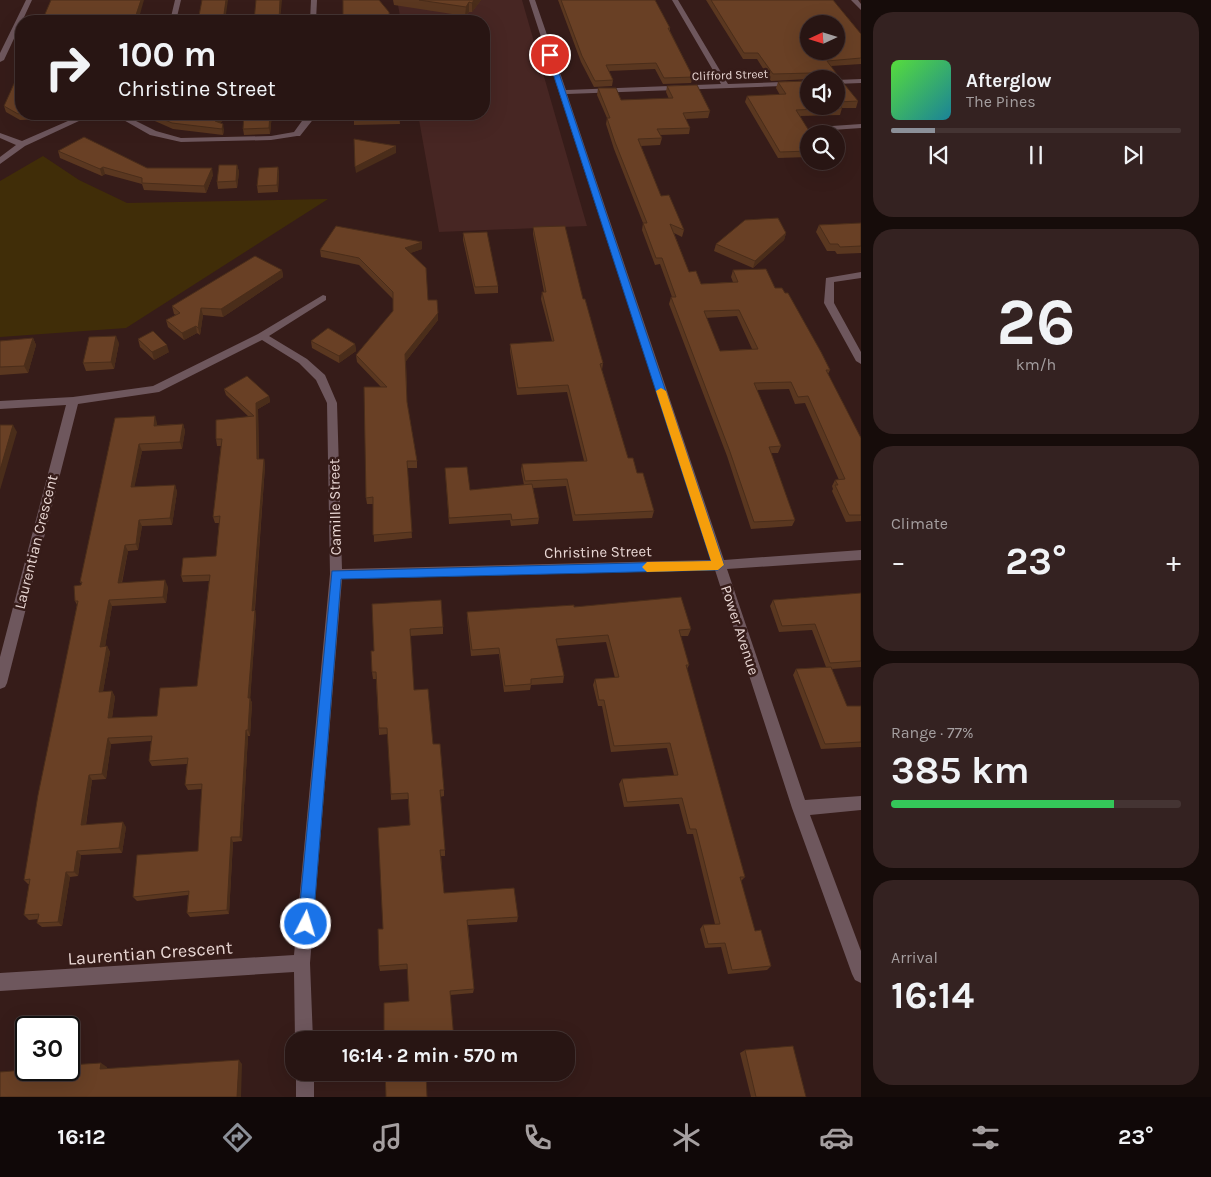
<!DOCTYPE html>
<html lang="en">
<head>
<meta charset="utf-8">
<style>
  body { margin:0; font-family:Karla,sans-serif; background:#342221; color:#f1f3f6; height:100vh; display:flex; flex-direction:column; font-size:19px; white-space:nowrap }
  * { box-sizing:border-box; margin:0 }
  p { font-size:16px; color:#a59fa0 }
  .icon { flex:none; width:28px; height:28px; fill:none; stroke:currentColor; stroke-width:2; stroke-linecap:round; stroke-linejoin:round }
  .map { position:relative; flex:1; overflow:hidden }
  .panel { display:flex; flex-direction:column; gap:12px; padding:12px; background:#160c0a; width:350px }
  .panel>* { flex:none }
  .top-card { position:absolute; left:15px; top:15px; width:475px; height:105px; border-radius:20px; box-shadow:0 5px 20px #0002,0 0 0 1px #443433; background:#281513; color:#f1f3f6; overflow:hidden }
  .needle { width:32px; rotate:266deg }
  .fabs { position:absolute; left:800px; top:15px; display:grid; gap:10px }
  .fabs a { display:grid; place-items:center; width:45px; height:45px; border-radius:50%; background:#281513; box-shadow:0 5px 20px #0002,0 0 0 1px #443433; font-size:25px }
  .speed { position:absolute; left:15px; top:1016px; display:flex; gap:10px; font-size:25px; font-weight:700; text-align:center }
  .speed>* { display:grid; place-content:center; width:65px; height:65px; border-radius:50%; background:#281513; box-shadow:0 5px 20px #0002,0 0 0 1px #443433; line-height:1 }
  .speed .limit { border:2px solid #111; border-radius:8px; background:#fff; color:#111 }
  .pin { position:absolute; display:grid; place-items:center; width:42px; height:42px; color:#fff; margin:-21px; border:2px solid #fff; border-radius:50%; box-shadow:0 1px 5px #0007 }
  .me { position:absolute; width:55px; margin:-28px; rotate:5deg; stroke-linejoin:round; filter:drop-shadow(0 0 4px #0008) }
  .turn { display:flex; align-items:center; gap:18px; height:105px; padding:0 20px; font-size:22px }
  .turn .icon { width:65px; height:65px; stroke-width:2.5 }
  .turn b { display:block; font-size:35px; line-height:42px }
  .big { font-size:38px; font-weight:700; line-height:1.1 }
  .panel .tile { flex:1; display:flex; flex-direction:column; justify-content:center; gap:8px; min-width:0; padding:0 18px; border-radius:20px; background:#342221 }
  .panel .dial { align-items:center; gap:0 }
  .dial b { font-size:65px; line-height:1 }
  .song { display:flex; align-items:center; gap:15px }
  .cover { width:60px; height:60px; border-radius:8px; background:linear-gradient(135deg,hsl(110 70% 55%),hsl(190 70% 35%)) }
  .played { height:5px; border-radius:2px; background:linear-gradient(90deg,#8c9099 15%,#443433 15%) }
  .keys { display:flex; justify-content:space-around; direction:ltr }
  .heat { display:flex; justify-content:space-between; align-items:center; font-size:28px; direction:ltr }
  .charge { height:8px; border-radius:4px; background:linear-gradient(90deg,#34c759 77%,#443433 0) }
  .trip { position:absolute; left:285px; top:1031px; width:290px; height:50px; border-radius:20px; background:#281513; box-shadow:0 5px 20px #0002,0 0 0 1px #443433; font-weight:700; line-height:50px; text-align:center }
  .menu { display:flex; height:80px; justify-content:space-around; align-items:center; background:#100808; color:#a59fa0 }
  .menu .icon { width:35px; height:35px }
  .menu .selected { color:#8c9099 }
  .menu b { font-size:22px; color:#f1f3f6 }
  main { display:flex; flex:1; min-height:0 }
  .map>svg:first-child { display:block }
  .built { fill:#472623 }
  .green { fill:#402d08 }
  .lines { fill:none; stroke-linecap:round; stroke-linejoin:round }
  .minor { fill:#6e575d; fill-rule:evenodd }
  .wall { fill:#5a3720; fill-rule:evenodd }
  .shaded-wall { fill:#4a2d1a }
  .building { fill:#694025; stroke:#4a2d1a; fill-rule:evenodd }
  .route { fill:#1a73e8; stroke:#114b97 }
  .slow { fill:#f59e0b }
  .labels { text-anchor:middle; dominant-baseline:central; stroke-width:5; stroke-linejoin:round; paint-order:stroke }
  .far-street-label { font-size:12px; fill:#e9d7d4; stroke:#361c19 }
  .street-label { font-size:15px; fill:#e9d7d4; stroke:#361c19 }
  .near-street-label { font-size:18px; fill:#e9d7d4; stroke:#361c19 }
</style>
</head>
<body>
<main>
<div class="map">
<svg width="861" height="1097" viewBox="0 0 861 1097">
  <rect width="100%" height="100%" fill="#361c19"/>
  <path class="built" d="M397 0H522L587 226 439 232 418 114H484V21H401Z"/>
  <path class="green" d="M43 156 79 180 127 203 328 199 126 328 0 337V181Z"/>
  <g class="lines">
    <path class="minor" d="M26 0H32L4 60 0 62V53Z
      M175 0H181L176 21H170Z
      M311 0H317L316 21H310Z
      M529 0H535L566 90 721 84 672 0H678L728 84 809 81V85L567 94 724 560 861 550V560L727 569 805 800 861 796V810L810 815 861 951V983L855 980 852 974 792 808 715 570 342 579 310 963 313 1040H295L294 972 0 991V973L294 955 330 574 327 403 316 380 299 363 262 340 159 392 78 404 7 683 5 687 0 689V657L66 405 0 409V401L73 397 153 386 258 334 323 295 326 296V300L269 336 307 359 325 375 337 403 342 569 711 560Z
      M851 0H858L861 4V10Z
      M861 79V83L836 84V80Z
      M84 114H94L25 146 0 164V157L16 145 0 138V133L22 141Z
      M113 114H122L156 131 181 138 271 136 294 132 307 114H315V117L300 136H297L271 140 181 142 150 135Z
      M861 124V128L832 130 828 128 832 126Z
      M861 272V278L834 282V303L861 352V364L856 361 824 303 826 278Z
      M296 1072H314V1097H296Z"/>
  </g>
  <path class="wall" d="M393 0H481L472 12H469L465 16 394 5Z
    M558 0H655L670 28V31L693 77 691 83 663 84 655 69 609 71 613 80 612 86 594 87 581 62Z
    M706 0H833L861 34V64L831 66 837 79 858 101 856 108H842L840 115 800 116 809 134V157L778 158 745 102 747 96 780 95 776 88 778 82 836 79H809L771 81 757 59H743Z
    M667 86 710 111 708 118 686 119 690 128 689 134 660 135 662 138 660 145 641 146 661 196 684 230 682 237 674 233 689 272 701 284 733 282 731 277 733 270 775 288 830 370 828 374 861 438V521L846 522 832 491 833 489 832 486 835 480H839L805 403 795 404 789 389 757 390 781 446 778 453H771L795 520 792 526 751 529 727 456 669 304 671 297H672L660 264 655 265 642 230 643 223 614 149 606 124 607 118 597 95 598 88 621 100 669 99 666 92ZM737 316 752 349 720 351 706 318Z
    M4 106 21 114H49L47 119 20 120 6 112Z
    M139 114H229L220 123 224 130 223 135 173 129Z
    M272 114 270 134 244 135 243 129Z
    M346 114H399L400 124 354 125V119L346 120Z
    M58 151 147 168 213 175 206 193 144 190 142 184 105 174 102 176 60 158Z
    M237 165 239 172 237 188 218 189 217 182Z
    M278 167 279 174 278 192 258 193 257 186Z
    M861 223V253L837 254 835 251H827L816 232 819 225Z
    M533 227 583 299 603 363 602 370 628 458 637 473 654 511 652 518 573 521 566 486 533 488 539 518 538 524 511 526 510 520 449 524 445 468 470 490 524 485 521 470 522 464 584 461 567 392 517 395 510 351V344L552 341 541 299 542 292H544L533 234Z
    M463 233 498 286V293L475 294 463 240Z
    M786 233 784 240 753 268 714 251 716 244Z
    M422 249 410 253 428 300 438 320 406 361 407 402 417 461V468H407L412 538 374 542 373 504H367L366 498 381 387 357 362 356 355 393 311V299L359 265 321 257 320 250Z
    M282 270 283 277 223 317 203 315 200 335 197 333 184 340 168 327 166 320 176 315 174 314 172 306Z
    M33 338 36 345 28 373 0 375V341Z
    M138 339 169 352 154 360 140 347Z
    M311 341 355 344 356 351 339 363 312 348Z
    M119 343 114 369 86 371 83 363Z
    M224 389 269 396 270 402 258 409 259 459H264L265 466 255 610 256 617 250 698 252 703 250 736H248L242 841 233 842 229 914 190 917 187 913 188 895 137 901 133 897 198 851 202 789 188 790 185 785 187 764 152 766 149 761 151 741 111 744 106 779 92 780 86 825 126 827 122 853 81 855 78 876 70 877 62 926 42 927 37 923 38 919 29 920 24 915 29 884H28L24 880 77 605 75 601 82 585 80 582 115 418 157 423V425L183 424 185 431 182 449 142 451 134 487 175 485 177 492 172 525 142 526 138 550 128 551 122 583 168 587 166 603 112 606 105 646H107L110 652 103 691H112L115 697 112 718 157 716 197 686 209 581 183 582 181 576 216 556 219 523H215L213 517 221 446H217L216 439 249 417 226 395Z
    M861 593V667L832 669 847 706H861V747L821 749 793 675 796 669 826 667 812 630 779 632 770 606 773 600Z
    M372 604 443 627V634L410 636 414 690 433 744 444 790V796L440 797 445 850V856H441L444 893 518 917 517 922 468 925 474 989 473 993 450 995 409 1001 408 969 380 971 379 966 383 929 410 825 408 799 391 800 388 734 379 735 376 679H373L372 672 374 651Z
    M574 607 691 629 688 636H680L689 665 687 669 745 877 741 881 755 931 771 966 767 970 728 974 721 947 705 948 700 929 703 925 715 924 693 834H687L679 804 624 807 619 784 622 779 674 775 667 748 611 752 602 706H598L593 685 595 679 615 678 606 642 557 646 564 676 563 683 531 685 530 690 504 692 499 654 471 656 467 618V612Z
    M745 1050 806 1097H751L740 1053Z"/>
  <path class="shaded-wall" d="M141 0H144L138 21H134Z
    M226 0H228L225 21H223Z
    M280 0H282L280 21H279Z
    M474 0H481L472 12V3Z
    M469 2V12L465 16 466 7Z
    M45 114H49L47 119Z
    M222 114H229L217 127 215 121Z
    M270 114H272L270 134 269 128Z
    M223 124 224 130 223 135 222 129Z
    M396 146V153L356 173 355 167Z
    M237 165 239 172 237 188 236 181Z
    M103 167 105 174 102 176 100 169Z
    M278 167 279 174 278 192 277 185Z
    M212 168 213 175 206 193 204 186Z
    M786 233 784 240 753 268 755 261Z
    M422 242V249L405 255V248Z
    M282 270 283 277 223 317 221 309Z
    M201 308 203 315 200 335 198 328Z
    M438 313V320L406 361 405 354Z
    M196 326 197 333 184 340 182 333Z
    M116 336 119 343 114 369 111 362Z
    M33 338 36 345 28 373 24 366Z
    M355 344 356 351 339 363V356Z
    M167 345 169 352 154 360 152 352Z
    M269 396 270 402 258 409 259 466 257 459 256 403Z
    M155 416 157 423 156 432 154 426Z
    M183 424 185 431 182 449 180 442Z
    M13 425 17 432 0 490V470Z
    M139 444 142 451 133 494 131 487Z
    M264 459 265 466 254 617 252 611Z
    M175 485 177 492 172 525 170 518Z
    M139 520 142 526 138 550 136 544Z
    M125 545 128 551 120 589 118 583Z
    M165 580 168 587 166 603 163 597Z
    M109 600 112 606 104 653 100 647Z
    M255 610 256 617 250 703 248 698Z
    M107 646 110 652 102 697 99 692Z
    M112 691 115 697 111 724 108 718Z
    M250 698 252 703 250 736 248 730Z
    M246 730 248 736 242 841 240 837Z
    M108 738 111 744 106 779 102 774Z
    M89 775 92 780 85 830 81 825Z
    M123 822 126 827 122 853 119 848Z
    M231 837 233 842 229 914 227 910Z
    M77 851 81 855 78 876 74 872Z
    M66 872 70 877 62 926 58 922Z
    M239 1060 242 1064 241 1097H237Z
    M101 1063 107 1067V1073L100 1069Z"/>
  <path class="building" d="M51 0H141L134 21H42Z
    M202 0H226L223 21H198Z
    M256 0H280L279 21H254Z
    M343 0H379L389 12 390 21H343Z
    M419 0H474L472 3 469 2 466 7Z
    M561 0H655L670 28H668L693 77 664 78 656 63 606 65 613 80 595 81 582 56Z
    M711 0H833L861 34V58L827 61 836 73 837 79 841 80 858 101 838 102 842 108 796 110 811 134H809V151L780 152 747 96 786 94 778 82 809 81V106H836V79H812L813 75 811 73 773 74 758 53H744ZM809 24H836V51H809Z
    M21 68V113L18 114 4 106Z
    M697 85 710 111 683 113 690 128 657 129 662 138 638 139 661 196 669 195 684 230 670 224 689 272 696 271 701 284 738 282 733 270 766 269 775 288H782L785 293H788L821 352 830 370H826L861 438V515H849L835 485H838L835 480 845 479 808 396 798 397 791 382 754 383 781 446 769 447 795 520 754 522 729 449 671 297H676L662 258H656L643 223H647L615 142 607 118H610L598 88H616L621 100 673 98 667 86ZM739 310 758 349 720 351 704 311Z
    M151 114H222L215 121 223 124 222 129 172 123Z
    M244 114H270L269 128 243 129Z
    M346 114H399V118L354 120 353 114Z
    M84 137 147 168H212L204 186 142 183V178L103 167 100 169 58 151Z
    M354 139 396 146 355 167Z
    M219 165H237L236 181 217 182Z
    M278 167 277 185 257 186 259 168Z
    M778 218 786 233 755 261 716 244 745 220Z
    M861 223V246L840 247 838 244H830L819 225Z
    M336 226 422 242 405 248 426 268 428 300H437L438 313 405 354 407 402 417 461H407L412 532 373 535V497L366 498 364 387H387L356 355 393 311V292L359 258 320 250Z
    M565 226 583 299H585L603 363 600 364 628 458H633L637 473H643L654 511 575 515 567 479 525 481 522 464 587 461 568 385 518 388 510 344 554 341 542 292H546L533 227Z
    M487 232 498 286 475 287 463 233Z
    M255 256 282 270 221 309 201 308 198 328 196 326 182 333 166 320 180 313 172 306Z
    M328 328 355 344 339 356 311 341Z
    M153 331 167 345 152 352 138 339Z
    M116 336 111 362 83 363 89 337Z
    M33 338 24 366 0 367V341Z
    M247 376 269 396 256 403 257 459H264L252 611 255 610 248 698H250L248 730H246L240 837H231L227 910 187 913 189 891 133 897 137 855 198 851 202 784 185 785 188 758 149 761 152 736 108 738 102 774 89 775 81 825 123 822 119 848 77 851 74 872H66L58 922 37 923 39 914 24 915 30 879 24 880 38 795 78 601H75L74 586 81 585 82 582H80L115 418 155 416 154 426 183 424 180 442 139 444 131 487 175 485 170 518 139 520 136 544 125 545 118 583 165 580 163 597 109 600 100 647 107 646 99 692 112 691 108 718 157 716 160 688 197 686 210 575 181 576 183 558 216 556 220 516 213 517 222 439H216V420L254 416 224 389Z
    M0 425H13L0 470Z
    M467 467 470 490 532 484 539 518 512 520 511 514 449 518 445 468Z
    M861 593V661L830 663 815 624 782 626 773 600Z
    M681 597 691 629 679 630 689 665H686L745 877H740L755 931 761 930 771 966 732 970 725 943 708 944 703 925 720 924 696 829H690L682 798 627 802 622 779 678 775 670 743 614 746 604 700H599L595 679 619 677 608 635 556 639 564 676 531 679V684L505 686 499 648 472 650 467 612 574 605V607Z
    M441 600 443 627 410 629 414 690 428 689 433 744H440L444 790H440L445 850H440L444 893 514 888 518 917 467 920 474 989 450 991 454 1040H384V1003L409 1001 407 964 379 966 378 929H383L378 828 410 825 408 793 391 794 387 728H379L376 672H372L371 651H374L372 604Z
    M831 667 847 706H861V742L825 744 796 669Z
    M793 1046 806 1097H756L745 1050Z
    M239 1060 237 1097H0V1072L24 1070 25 1066H26V1070H69V1065L101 1063 100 1069Z
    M385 1072H426L427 1097H386Z"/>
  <path class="route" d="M550 53 553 55 724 565 718 570 341 579 313 924 311 930 306 932 300 930 298 924 332 571 711 561 547 55Z"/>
  <path class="slow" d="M661 388 666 391 724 565 718 570 647 572 642 567 647 562 711 561 656 391Z"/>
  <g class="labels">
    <g class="far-street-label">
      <text transform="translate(730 75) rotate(-2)">Clifford Street</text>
    </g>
    <g class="street-label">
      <text transform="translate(335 507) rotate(-91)">Camille Street</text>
      <text transform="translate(36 542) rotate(-76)">Laurentian Crescent</text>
      <text transform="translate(598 552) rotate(-1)">Christine Street</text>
      <text transform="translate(740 630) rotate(72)">Power Avenue</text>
    </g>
    <g class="near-street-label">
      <text transform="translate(150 953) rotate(-4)">Laurentian Crescent</text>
    </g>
  </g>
</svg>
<div class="fabs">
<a><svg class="needle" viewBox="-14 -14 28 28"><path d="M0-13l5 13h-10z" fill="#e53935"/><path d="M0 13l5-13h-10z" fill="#a59fa0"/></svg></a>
<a><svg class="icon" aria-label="sound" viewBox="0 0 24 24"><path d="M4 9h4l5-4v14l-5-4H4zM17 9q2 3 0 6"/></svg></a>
<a><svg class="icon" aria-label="search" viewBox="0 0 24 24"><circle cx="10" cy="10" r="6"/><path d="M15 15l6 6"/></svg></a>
</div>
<div class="speed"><div class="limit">30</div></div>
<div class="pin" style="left:550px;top:55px;background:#d93025"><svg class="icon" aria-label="arrive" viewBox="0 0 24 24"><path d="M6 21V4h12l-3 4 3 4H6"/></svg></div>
<svg class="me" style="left:306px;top:924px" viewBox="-20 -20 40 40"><circle r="17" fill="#1a73e8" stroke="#fff" stroke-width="3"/><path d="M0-11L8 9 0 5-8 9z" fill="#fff"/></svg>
<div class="trip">16:14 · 2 min · 570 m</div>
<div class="top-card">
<div class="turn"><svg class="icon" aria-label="right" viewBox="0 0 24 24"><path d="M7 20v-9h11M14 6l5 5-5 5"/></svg><div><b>100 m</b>Christine Street</div></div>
</div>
</div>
<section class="panel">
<div class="tile">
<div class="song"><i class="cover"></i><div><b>Afterglow</b><p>The Pines</p></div></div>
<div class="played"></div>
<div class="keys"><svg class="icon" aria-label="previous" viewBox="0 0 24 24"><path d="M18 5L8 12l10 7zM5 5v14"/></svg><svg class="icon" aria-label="pause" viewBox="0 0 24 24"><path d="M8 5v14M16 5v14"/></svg><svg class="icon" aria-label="next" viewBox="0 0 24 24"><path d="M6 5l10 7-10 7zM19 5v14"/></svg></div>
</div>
<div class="tile dial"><b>26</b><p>km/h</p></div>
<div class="tile"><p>Climate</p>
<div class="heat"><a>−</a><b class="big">23°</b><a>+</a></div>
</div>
<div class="tile"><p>Range · 77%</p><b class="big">385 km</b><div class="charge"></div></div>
<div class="tile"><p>Arrival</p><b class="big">16:14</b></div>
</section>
</main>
<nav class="menu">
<b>16:12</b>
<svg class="icon selected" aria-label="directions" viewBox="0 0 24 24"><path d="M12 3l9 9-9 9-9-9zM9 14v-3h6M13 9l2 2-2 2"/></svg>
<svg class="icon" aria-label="music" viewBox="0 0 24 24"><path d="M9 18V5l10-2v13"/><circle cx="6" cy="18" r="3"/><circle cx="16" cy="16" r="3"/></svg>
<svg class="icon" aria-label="phone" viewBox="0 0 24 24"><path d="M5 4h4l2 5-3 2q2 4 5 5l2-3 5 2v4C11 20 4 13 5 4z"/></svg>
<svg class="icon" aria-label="climate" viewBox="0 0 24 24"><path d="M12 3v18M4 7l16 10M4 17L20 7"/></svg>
<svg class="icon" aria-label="car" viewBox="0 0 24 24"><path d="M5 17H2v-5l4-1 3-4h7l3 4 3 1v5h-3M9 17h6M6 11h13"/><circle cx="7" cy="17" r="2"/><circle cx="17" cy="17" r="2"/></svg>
<svg class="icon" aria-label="filters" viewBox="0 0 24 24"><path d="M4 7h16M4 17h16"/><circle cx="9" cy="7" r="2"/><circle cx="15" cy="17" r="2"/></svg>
<b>23°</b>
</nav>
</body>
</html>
